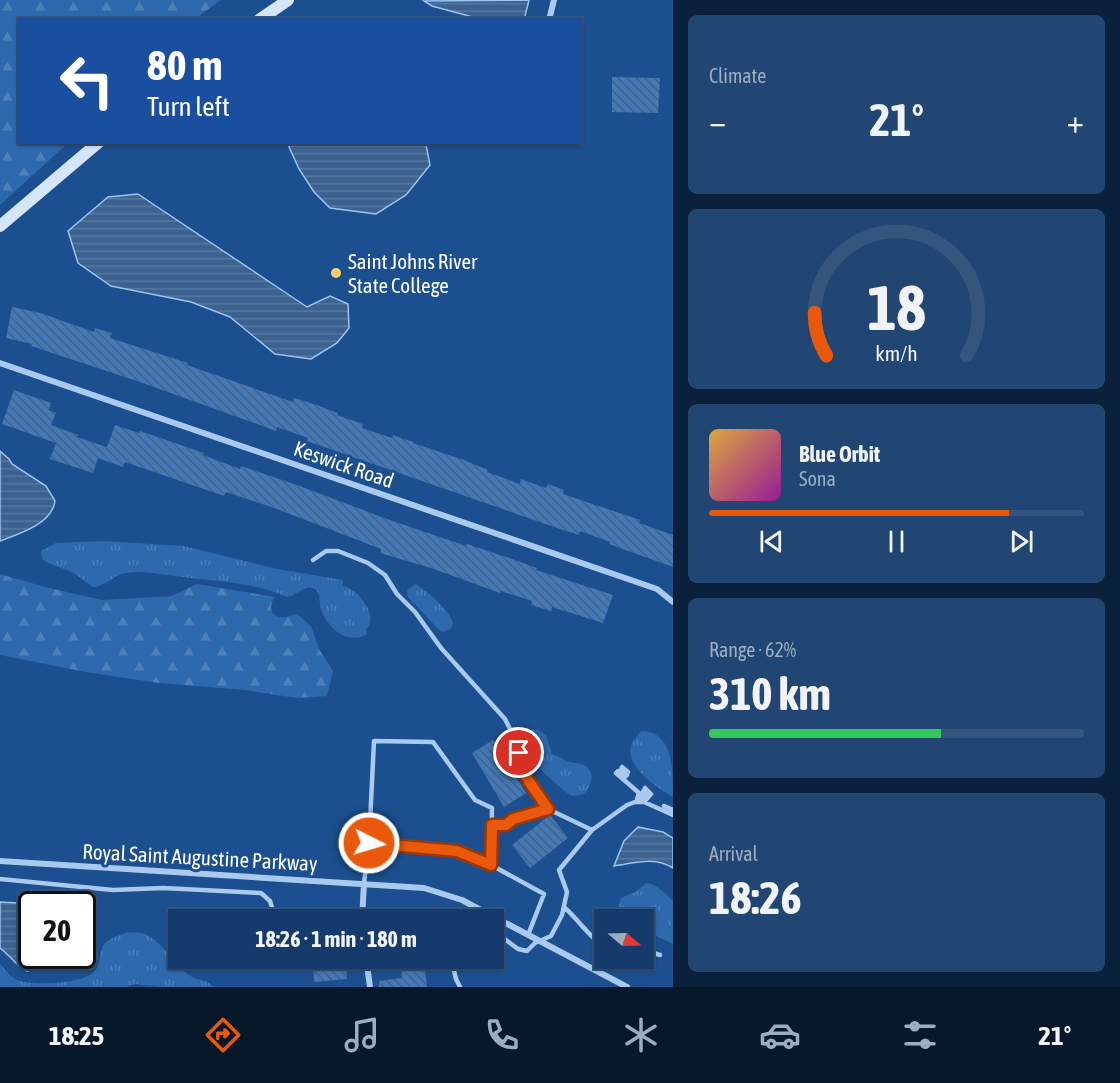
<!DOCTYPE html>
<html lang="en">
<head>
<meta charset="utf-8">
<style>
  body { margin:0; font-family:"Asap Condensed",sans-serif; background:#214673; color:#f1f3f6; height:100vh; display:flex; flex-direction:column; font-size:22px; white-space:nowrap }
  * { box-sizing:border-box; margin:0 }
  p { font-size:20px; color:#9dadc1 }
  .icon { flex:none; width:33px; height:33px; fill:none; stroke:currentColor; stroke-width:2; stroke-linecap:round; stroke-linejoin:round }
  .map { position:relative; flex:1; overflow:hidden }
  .drawer { display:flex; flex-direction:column; gap:15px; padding:15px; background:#0b203b; width:447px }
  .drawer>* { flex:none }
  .banner { position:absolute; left:18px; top:18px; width:564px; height:126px; border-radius:0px; box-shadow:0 2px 4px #0004,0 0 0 2px #33557e; background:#1a4fa0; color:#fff; overflow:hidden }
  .needle { width:39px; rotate:109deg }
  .buttons { position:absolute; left:594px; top:909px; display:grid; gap:12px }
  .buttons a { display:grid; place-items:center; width:60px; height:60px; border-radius:0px; background:#143b6b; box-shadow:0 2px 4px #0004,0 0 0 2px #33557e; font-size:30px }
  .speed { position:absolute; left:18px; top:891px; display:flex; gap:12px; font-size:30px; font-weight:700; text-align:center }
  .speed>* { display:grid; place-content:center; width:78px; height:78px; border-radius:50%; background:#143b6b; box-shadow:0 2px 4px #0004,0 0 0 2px #33557e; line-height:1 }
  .speed .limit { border:3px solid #111; border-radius:9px; background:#fff; color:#111 }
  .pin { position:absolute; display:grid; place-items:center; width:51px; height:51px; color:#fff; margin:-26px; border:3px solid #fff; border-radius:50%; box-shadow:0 2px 6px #0007 }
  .me { position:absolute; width:66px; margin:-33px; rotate:95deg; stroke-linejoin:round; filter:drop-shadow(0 0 4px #0008) }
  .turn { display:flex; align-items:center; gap:21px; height:126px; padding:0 30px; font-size:27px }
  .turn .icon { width:78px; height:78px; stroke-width:2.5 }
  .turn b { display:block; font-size:42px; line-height:51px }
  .big { font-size:45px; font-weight:700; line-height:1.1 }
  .drawer .widget { flex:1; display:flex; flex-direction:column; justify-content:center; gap:9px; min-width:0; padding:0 21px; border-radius:9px; background:#214673 }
  .drawer .dial { align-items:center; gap:0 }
  .dial svg { height:156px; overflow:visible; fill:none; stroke:#33557e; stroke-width:7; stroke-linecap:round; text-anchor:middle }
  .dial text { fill:#f1f3f6; stroke:none }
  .song { display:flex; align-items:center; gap:18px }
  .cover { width:72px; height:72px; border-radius:9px; background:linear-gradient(135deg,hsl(40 70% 55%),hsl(300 70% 35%)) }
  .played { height:6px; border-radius:3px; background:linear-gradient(90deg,#ea580c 80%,#33557e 80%) }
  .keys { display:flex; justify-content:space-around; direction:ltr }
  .heat { display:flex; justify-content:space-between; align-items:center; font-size:33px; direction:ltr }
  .charge { height:9px; border-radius:4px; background:linear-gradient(90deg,#34c759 62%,#33557e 0) }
  .trip { position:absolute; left:168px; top:909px; width:336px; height:60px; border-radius:0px; background:#143b6b; box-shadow:0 2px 4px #0004,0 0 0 2px #33557e; font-weight:700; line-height:60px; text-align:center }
  .tab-bar { display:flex; height:96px; justify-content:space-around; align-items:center; background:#08182b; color:#9dadc1 }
  .tab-bar .icon { width:42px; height:42px }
  .tab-bar .current { color:#ea580c }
  .tab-bar b { font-size:27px; color:#f1f3f6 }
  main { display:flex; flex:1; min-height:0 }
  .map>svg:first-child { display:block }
  .grass { fill:url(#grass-tufts) }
  .forest { fill:url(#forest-firs) }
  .water { fill:url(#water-rules); stroke:#9cc4f0; stroke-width:1.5 }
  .building { fill:url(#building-back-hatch) }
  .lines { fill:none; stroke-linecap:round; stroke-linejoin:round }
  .lane { stroke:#a9c9ee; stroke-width:4.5 }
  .street { stroke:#a9c9ee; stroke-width:6 }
  .secondary { stroke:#d6e6fa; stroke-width:12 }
  .route-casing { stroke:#983908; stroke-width:15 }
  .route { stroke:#ea580c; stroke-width:10 }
  .poi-dot { fill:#ffd166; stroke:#1b4f8f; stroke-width:2 }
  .labels { text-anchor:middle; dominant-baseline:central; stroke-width:6; stroke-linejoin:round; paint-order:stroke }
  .poi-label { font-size:21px; fill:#fff; stroke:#1b4f8f; text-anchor:start }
  .street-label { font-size:21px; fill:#fff; stroke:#1b4f8f }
</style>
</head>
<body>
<main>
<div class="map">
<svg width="673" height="987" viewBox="0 0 673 987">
  <defs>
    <pattern id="grass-tufts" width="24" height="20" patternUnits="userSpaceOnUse" patternTransform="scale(1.5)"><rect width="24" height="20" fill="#2e69ad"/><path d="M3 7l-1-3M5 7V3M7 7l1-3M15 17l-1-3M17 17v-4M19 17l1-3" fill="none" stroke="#4d80b9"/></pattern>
    <pattern id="forest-firs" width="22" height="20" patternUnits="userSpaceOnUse" patternTransform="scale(1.5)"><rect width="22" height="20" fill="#2e69ad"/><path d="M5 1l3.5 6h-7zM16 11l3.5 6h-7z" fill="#4d80b9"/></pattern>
    <pattern id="water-rules" width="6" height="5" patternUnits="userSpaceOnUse" patternTransform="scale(1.5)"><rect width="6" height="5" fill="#3c6290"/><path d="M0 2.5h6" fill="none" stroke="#597aa1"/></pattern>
    <pattern id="building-back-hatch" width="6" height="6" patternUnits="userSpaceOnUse" patternTransform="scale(1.5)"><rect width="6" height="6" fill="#4478b7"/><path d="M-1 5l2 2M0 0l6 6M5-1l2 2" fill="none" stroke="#486282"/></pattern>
  </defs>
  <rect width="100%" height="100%" fill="#1b4f8f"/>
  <path class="grass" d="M104 541 184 546 277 569 343 580V586C358 588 380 617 366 629L367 634C348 646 327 628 321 609 319 603 321 591 313 588 305 585 295 596 287 597 259 583 214 581 182 577 164 575 143 570 126 573 114 574 108 586 92 587 83 579 75 573 64 569 55 565 49 565 42 559L41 551 56 543Z
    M415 584C425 588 453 614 453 624L451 629 443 632 438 629 408 597 407 590Z
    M532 729 538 730 546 735 552 754C558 756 564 760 570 762 574 763 579 763 584 765 596 772 592 785 584 794L574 796 570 795C554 782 519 756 525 734Z
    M641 731C673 731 673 768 673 797 657 788 622 765 632 743 634 739 638 735 641 731Z
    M646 883C658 884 664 893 673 901V944L644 930V920L621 919C618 912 618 906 621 898L637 891Z
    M127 932C132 933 138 932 142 933 160 938 174 965 189 975 198 982 203 977 214 987H160L135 984 127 987H0V964C5 969 10 977 17 980 33 986 81 984 94 972 101 965 99 954 103 946 108 938 119 936 127 932Z"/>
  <path class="forest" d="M0 0H221L195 19 20 20V142L68 143 0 205Z
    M0 574 45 587 102 600 172 596 197 584 275 597C269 604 269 616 281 617 286 618 292 615 297 614L311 626 319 649 333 671 327 696 297 698 245 690 159 683 85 672 0 655Z"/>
  <path class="water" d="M529 0 524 20 480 19 432 6 424 1Z
    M290 142C302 142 341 146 349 142L423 143 426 145 430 165 406 195 376 214 330 208 314 192 299 169 289 147Z
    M138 194 307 307 330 296 348 304 349 328 337 343 311 359 275 354 230 317 191 302 111 286 78 263 68 231 108 197Z
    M0 451 9 459 12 464 46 486 55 501C52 524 19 534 0 541Z
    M638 827 663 832 673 838V868C654 856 635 863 614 866L624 841Z
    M0 902 37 904H32V956H82L83 908 85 909C84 927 80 941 94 954L90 963 74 961 27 971C17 967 10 955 0 948Z"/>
  <path class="building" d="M612 77 660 78 658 113 612 112Z
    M12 307 40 313 94 332 95 328 112 333 110 338 188 363 187 365 293 402 294 398 314 404 338 413 337 415 363 424 362 428 392 438 393 435 413 442V443L464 460 488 470 487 472 520 484 521 479 546 488 548 484 564 490 563 494 640 520 639 523 673 535V567L609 544 610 542 580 531 579 535 560 529 307 441 308 438 277 427 276 431 140 382 31 346 32 344 6 338Z
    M14 390 51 403 49 410 56 413 51 425 78 435 77 437 107 447 115 425 139 433 140 431 204 453 203 455 240 469 241 466 297 485 387 519 466 546 467 544 512 559 537 568 536 570 613 595 603 623 552 607 551 611 531 605 532 601 501 591 500 593 431 568 380 553 381 549 277 509 226 492 224 496 125 462 123 467 98 458 93 473 50 459 56 443 2 424Z
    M493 740 526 793 504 807 472 753Z
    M550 815 568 838 530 868 512 845Z
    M316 958H337L338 967H346L347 979 314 982 313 963H317Z
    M424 962 427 987H379V981L402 978 401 964Z"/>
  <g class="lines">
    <path class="lane" d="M313 560 326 551H338L368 563 385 575 397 594 415 612 441 648 505 719 514 737 526 777 548 809 592 830
      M628 772 622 767 621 770 627 775 625 777 618 771 616 773 639 793 637 799 644 802 651 794 645 788 640 797 645 798 648 794 644 790 642 794 645 796 644 792
      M664 806 673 810
      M492 825H506L513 819 548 809
      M369 843 374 741 433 742 475 800 492 808 491 865
      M0 879 113 890 163 888 261 893 270 901 275 917
      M364 883 369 843 457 851 491 865 544 894 528 935
      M565 908C578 919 591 940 604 944
      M449 920C456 913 464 916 472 920
      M494 931 518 949 527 951 535 943 551 936 562 915 567 892 559 870 592 830 627 805 635 802H644L673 815
      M644 950 660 955
      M451 958 456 979 460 987"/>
    <path class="street" d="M549 20 554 0
      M0 363 657 589 673 602
      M0 861 424 888 462 900 627 987
      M362 920 364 883
      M366 958 370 987"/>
    <path class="secondary" d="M259 20 288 0
      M0 226 99 142"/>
  </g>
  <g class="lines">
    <g class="route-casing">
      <path id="route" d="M369 843 457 851 491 865 492 825H506L513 819 548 809 526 777 519 753"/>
    </g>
    <use href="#route" class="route"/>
  </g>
  <circle class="poi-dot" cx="336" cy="273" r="6"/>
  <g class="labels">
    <g class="poi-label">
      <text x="348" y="261">Saint Johns River<tspan x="348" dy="24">State College</tspan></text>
    </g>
    <g class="street-label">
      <text transform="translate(344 464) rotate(19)">Keswick Road</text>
      <text transform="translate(200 857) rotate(3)">Royal Saint Augustine Parkway</text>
    </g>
  </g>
</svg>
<div class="buttons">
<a><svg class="needle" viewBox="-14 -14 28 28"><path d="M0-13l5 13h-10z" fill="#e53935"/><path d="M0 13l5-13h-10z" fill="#9dadc1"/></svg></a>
</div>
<div class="speed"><div class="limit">20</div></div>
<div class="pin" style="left:519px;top:753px;background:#d93025"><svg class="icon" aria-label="arrive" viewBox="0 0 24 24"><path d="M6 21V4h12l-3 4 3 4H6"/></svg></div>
<svg class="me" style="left:369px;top:843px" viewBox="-20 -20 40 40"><circle r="17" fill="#ea580c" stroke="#fff" stroke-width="3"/><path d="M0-11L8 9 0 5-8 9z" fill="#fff"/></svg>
<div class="trip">18:26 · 1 min · 180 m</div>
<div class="banner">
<div class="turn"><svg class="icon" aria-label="left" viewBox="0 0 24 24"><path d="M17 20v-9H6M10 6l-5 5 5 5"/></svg><div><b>80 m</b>Turn left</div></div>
</div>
</div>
<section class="drawer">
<div class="widget"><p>Climate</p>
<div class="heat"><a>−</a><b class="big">21°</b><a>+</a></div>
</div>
<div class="widget dial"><svg viewBox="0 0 100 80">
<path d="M14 69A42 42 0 1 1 86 69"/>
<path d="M14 69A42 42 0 0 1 8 47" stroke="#ea580c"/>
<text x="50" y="56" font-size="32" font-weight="700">18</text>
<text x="50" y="72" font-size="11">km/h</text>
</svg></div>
<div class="widget">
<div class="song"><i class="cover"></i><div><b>Blue Orbit</b><p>Sona</p></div></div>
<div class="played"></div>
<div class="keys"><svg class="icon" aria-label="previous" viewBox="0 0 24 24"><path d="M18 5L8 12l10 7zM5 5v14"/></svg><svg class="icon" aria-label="pause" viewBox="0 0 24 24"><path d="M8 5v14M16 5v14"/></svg><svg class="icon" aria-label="next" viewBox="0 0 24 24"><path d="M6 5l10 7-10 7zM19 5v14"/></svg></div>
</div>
<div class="widget"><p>Range · 62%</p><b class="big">310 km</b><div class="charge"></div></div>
<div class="widget"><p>Arrival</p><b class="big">18:26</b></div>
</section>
</main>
<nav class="tab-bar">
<b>18:25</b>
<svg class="icon current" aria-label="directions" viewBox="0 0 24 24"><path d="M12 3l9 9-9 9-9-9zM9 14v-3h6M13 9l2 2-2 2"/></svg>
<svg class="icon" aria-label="music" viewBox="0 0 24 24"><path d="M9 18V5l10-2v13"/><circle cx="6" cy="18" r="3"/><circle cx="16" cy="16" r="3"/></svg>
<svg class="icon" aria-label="phone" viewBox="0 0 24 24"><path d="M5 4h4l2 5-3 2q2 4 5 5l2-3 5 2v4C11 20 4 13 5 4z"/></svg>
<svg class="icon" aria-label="climate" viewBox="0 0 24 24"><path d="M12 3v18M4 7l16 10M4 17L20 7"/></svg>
<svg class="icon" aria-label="car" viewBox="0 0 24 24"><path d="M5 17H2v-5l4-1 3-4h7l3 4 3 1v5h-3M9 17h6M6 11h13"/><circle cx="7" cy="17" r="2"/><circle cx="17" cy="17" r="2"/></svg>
<svg class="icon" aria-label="filters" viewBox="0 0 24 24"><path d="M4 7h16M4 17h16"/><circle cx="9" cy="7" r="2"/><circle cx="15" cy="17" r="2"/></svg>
<b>21°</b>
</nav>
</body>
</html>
